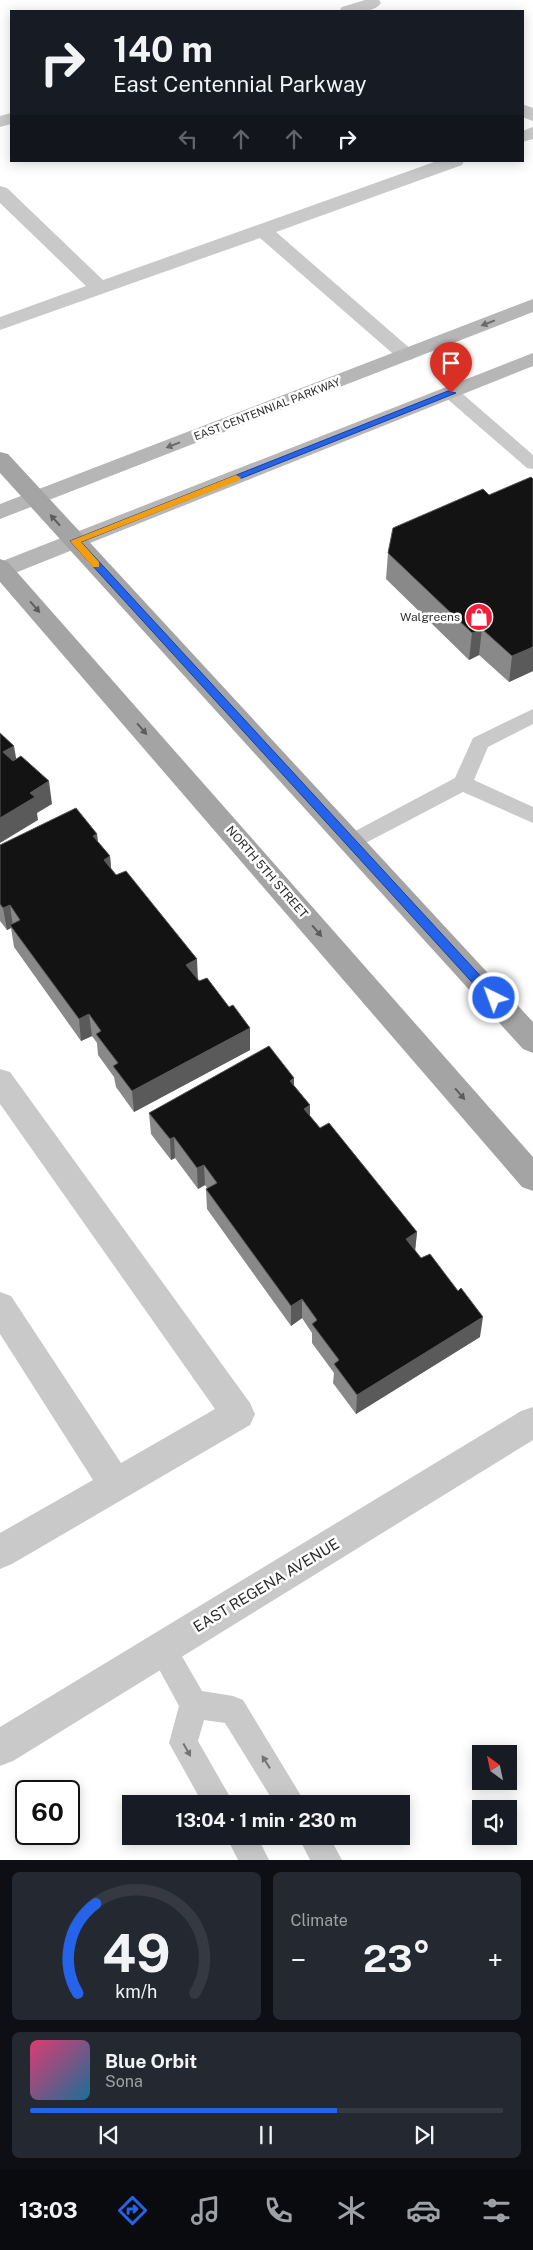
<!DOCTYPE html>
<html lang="en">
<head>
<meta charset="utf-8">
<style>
  body { margin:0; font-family:"Public Sans",sans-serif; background:#242831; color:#f1f3f6; height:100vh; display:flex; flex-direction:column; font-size:19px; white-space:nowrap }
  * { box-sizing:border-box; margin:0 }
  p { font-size:16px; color:#9ea1a6 }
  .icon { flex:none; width:28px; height:28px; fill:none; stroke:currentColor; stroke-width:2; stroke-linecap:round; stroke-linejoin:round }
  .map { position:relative; height:1860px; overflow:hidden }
  .panel { display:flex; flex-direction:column; gap:12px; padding:12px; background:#0d0f14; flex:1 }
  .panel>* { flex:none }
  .guide { position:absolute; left:10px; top:10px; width:514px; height:152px; border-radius:0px; box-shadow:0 2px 12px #0003; background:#171b24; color:#f1f3f6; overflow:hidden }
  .needle { width:32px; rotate:327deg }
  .fabs { position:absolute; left:472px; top:1745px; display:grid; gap:10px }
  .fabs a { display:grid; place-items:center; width:45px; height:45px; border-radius:0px; background:#171b24; box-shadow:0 2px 12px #0003; font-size:25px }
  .speed { position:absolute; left:15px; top:1780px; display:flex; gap:10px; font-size:25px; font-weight:700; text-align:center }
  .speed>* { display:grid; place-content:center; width:65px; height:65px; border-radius:50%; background:#171b24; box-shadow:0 2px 12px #0003; line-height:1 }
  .speed .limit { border:2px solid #111; border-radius:8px; background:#fff; color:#111 }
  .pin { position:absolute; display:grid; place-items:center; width:42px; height:42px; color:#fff; margin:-51px -21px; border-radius:50% 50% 50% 0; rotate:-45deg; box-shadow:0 0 5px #0007 }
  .pin .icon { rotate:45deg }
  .me { position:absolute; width:55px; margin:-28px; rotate:318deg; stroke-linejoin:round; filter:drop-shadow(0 0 4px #0008) }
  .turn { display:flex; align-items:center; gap:18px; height:105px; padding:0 20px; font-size:22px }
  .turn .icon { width:65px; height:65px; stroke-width:2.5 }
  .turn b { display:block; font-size:35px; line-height:42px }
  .lanes { display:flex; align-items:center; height:48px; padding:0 20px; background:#0003; justify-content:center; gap:25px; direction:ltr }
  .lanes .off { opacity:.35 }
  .big { font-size:38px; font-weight:700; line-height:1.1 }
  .panel .widget { flex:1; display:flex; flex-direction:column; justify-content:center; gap:8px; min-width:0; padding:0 18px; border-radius:8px; background:#242831 }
  .panel .dial { align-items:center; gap:0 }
  .dial svg { height:130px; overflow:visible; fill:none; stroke:#363941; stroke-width:7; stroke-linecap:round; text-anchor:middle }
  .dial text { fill:#f1f3f6; stroke:none }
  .song { display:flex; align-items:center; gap:15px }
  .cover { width:60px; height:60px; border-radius:8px; background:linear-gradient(135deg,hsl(340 70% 55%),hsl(200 70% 35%)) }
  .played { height:5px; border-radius:2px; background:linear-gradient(90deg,#2563eb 65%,#363941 65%) }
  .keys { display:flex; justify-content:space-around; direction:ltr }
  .heat { display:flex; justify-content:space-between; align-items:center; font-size:28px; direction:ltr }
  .panel .tiles { flex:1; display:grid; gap:12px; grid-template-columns:1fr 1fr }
  .widget:last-child { grid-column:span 2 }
  .trip { position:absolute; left:122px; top:1795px; width:288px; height:50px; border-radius:0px; background:#171b24; box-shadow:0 2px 12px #0003; font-weight:700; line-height:50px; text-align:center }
  .menu { display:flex; height:80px; justify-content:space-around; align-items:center; background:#090b0e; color:#9ea1a6 }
  .menu .icon { width:35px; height:35px }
  .menu .current { color:#2563eb }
  .menu b { font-size:22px; color:#f1f3f6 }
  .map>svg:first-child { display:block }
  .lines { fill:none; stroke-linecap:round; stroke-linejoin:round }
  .service { fill:#c9c9c9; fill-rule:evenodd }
  .minor { fill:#c9c9c9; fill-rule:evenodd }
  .secondary { fill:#b6b6b6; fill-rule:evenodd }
  .primary { fill:#a4a4a4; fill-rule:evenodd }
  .wall { fill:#898989 }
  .shaded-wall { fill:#5a5a5a }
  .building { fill:#131313; stroke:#5a5a5a }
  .oneway { fill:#6a6a6a }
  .oneway2 { fill:#5c5c5c }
  .oneway3 { fill:#737373 }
  .route { fill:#2563eb; stroke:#184099 }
  .slow { fill:#f59e0b }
  .labels { text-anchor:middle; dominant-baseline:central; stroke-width:5; stroke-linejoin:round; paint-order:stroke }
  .far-street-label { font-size:11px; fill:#2c2c2c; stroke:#fff }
  .poi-label { font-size:12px; fill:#2c2c2c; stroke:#fff; text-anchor:end }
  .street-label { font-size:12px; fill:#2c2c2c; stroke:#fff }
  .near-street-label { font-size:15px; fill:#2c2c2c; stroke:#fff }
</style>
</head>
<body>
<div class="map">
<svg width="533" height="1860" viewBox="0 0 533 1860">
  <rect width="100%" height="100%" fill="#fff"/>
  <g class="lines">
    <path class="service" d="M451 388 457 389 533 455V469L527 468 445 397 443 393 445 389Z
      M533 709V724L488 747 474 780 533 807V823L463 792 358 847 351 850 344 847 341 842 344 837 455 778 473 738Z
      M162 1635 172 1639 202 1691 233 1696 243 1700 306 1804H275L225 1723 204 1720 198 1741 234 1804H203L169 1743 179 1706 148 1649 152 1639Z
      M226 1836H257L269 1860H238Z
      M298 1836H329L342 1860H310Z"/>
    <path class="minor" d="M365 0H379L381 3C373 14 352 12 339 11L342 7Z
      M522 104 533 108V121L522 117Z
      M11 113V124L0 127V116Z
      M533 127V139L522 142V131Z
      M437 161H464L462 165 276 232 413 351 416 355 413 359 406 361 399 359 260 238 0 330V317L86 286 0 203V186L7 188 103 280Z
      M0 1069 10 1072 250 1403 255 1414 250 1425 12 1564 0 1569V1533L93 1480 0 1334V1292L11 1296 121 1463 215 1409 0 1104Z
      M533 1407V1440L13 1761 0 1766V1727L521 1411Z"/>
    <path class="secondary" d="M533 299V312L0 519V504Z
      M533 353V366L0 579V562Z"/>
    <path class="primary" d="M0 452 8 454 533 1022V1053L523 1049 0 473Z
      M0 559 8 562 533 1157V1191L522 1187 0 582Z"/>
  </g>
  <path class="wall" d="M489 495 533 671 509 682 479 655 469 660 386 579 388 553Z
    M97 834 98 842 110 856 111 868 198 979 229 1007 250 1028V1050L134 1112 116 1087 114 1077 98 1055 97 1043 92 1036 81 1041 14 947 11 928 7 930 0 921V845Z
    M294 1078V1086L310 1116 320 1128 417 1232 415 1250 480 1337 356 1414 333 1383 334 1373 312 1343V1333L302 1318 291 1326 207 1209 206 1189 207 1188 205 1185 198 1189 175 1158 171 1160 151 1134 149 1113Z"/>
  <path class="shaded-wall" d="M482 629 479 655 469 660 472 633Z
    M533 647V671L509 682 512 656Z
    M14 746 18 769 3 752Z
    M49 781 52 804 37 813 38 820 0 843V818L30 793Z
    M97 834 99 857 93 836Z
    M110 856 112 879 104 860Z
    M10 905 13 927 10 925 11 928 7 930 3 908Z
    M197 959 198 981 186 965Z
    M89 1014 92 1036 81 1041 79 1019Z
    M250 1028V1050L134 1112 132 1091Z
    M294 1078V1099L290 1081Z
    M310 1105V1126L304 1109Z
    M174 1137 175 1158 171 1160 170 1139Z
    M204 1165 205 1185 198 1189 197 1168Z
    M417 1232 415 1252 406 1239Z
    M302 1299V1318L291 1326V1306Z
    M483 1317 480 1337 356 1414 357 1395Z"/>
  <path class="building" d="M531 477 533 479V647L512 656 482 629 472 633 388 553 393 528 483 489 489 495Z
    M0 733 14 746 3 752 13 761 21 756 49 781 30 793 35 797 0 818Z
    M76 808 97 834 93 836 110 856 104 860 116 875 126 871 197 959 186 965 199 981 207 978 229 1007 233 1005 250 1028 132 1091 113 1066 118 1063 96 1034 101 1031 89 1014 79 1019 10 925 20 920 10 905 3 908 0 904V845Z
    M269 1046 294 1078 290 1081 310 1105 304 1109 320 1128 329 1123 417 1232 406 1239 421 1258 430 1254 458 1291 461 1288 483 1317 357 1395 334 1364 339 1360 312 1324 317 1320 302 1299 291 1306 206 1189 217 1183 204 1165 197 1168 174 1137 170 1139 149 1113Z"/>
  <defs><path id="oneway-solid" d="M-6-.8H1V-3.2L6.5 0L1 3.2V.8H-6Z" transform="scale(1.25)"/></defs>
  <g class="oneway">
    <use href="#oneway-solid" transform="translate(488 323) rotate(159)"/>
    <use href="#oneway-solid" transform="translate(173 445) rotate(159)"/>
  </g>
  <g class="oneway2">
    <use href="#oneway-solid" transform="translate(55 520) rotate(-132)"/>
    <use href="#oneway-solid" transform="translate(35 607) rotate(49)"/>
    <use href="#oneway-solid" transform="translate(142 729) rotate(49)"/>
    <use href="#oneway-solid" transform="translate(317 931) rotate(49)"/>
    <use href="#oneway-solid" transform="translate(460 1094) rotate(49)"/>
  </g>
  <g class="oneway3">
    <use href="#oneway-solid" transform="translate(187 1750) rotate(61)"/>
    <use href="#oneway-solid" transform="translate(266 1762) rotate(-122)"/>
  </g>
  <path class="route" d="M448 391 456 393 81 542 498 995V1002H490L70 541Z"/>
  <path class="slow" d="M236 475 241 478 240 480 81 542 99 562V567H93L70 541Z"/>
  <defs>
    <g id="shop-disc" transform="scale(1.4375)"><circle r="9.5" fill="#f51d3a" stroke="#fff"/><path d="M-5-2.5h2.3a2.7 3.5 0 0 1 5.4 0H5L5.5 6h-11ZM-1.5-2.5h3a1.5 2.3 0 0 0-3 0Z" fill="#fff"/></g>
  </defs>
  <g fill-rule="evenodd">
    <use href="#shop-disc" x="479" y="617"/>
  </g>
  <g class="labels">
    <g class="far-street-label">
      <text transform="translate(267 409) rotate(-21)">EAST CENTENNIAL PARKWAY</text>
    </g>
    <g class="poi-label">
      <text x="460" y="617">Walgreens</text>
    </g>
    <g class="street-label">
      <text transform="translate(267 872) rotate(49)">NORTH 5TH STREET</text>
    </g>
    <g class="near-street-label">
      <text transform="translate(266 1585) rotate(-31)">EAST REGENA AVENUE</text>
    </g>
  </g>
</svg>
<div class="fabs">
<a><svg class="needle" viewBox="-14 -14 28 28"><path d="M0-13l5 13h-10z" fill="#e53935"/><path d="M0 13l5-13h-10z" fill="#9ea1a6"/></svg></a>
<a><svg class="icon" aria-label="sound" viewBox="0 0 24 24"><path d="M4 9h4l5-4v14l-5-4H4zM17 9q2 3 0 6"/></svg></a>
</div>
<div class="speed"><div class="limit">60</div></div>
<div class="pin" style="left:451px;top:393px;background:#d93025"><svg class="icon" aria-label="arrive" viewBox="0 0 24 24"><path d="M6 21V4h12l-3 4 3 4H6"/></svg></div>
<svg class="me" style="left:494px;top:998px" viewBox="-20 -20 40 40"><circle r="17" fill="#2563eb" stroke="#fff" stroke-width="3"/><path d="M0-11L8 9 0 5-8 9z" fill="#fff"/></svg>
<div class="trip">13:04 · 1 min · 230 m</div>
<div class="guide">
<div class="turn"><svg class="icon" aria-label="right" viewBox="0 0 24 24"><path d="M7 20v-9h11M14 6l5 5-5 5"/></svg><div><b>140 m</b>East Centennial Parkway</div></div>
<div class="lanes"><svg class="icon off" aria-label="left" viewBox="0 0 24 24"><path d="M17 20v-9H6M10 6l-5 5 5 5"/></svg><svg class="icon off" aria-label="ahead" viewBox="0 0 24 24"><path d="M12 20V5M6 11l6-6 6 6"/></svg><svg class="icon off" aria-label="ahead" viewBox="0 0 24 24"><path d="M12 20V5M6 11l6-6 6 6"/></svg><svg class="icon" aria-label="right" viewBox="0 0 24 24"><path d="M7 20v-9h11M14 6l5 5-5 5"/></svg></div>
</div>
</div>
<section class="panel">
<div class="tiles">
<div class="widget dial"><svg viewBox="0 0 100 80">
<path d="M14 69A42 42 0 1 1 86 69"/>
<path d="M14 69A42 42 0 0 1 25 14" stroke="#2563eb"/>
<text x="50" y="56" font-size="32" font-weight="700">49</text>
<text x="50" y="72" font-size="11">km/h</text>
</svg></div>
<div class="widget"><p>Climate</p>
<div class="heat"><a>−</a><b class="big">23°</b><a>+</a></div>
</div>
<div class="widget">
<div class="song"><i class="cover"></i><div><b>Blue Orbit</b><p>Sona</p></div></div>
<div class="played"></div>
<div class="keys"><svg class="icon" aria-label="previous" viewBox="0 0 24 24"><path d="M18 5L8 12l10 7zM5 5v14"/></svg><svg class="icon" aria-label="pause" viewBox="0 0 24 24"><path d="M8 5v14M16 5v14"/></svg><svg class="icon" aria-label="next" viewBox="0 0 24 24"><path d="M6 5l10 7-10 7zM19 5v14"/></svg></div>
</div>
</div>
</section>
<nav class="menu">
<b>13:03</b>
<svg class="icon current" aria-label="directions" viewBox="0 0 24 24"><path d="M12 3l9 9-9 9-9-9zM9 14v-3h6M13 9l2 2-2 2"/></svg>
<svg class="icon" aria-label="music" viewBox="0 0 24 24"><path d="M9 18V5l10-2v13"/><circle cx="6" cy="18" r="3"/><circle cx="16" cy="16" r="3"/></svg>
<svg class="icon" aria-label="phone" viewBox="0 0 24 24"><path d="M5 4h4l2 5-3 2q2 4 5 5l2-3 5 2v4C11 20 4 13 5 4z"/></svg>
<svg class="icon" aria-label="climate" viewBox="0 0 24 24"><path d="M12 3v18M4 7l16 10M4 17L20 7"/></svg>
<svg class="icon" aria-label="car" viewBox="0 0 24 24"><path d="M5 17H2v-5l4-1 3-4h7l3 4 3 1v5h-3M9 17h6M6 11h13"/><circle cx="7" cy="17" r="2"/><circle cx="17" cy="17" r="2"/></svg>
<svg class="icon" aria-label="filters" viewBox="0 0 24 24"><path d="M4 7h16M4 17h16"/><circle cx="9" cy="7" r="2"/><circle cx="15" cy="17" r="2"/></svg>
</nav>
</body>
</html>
